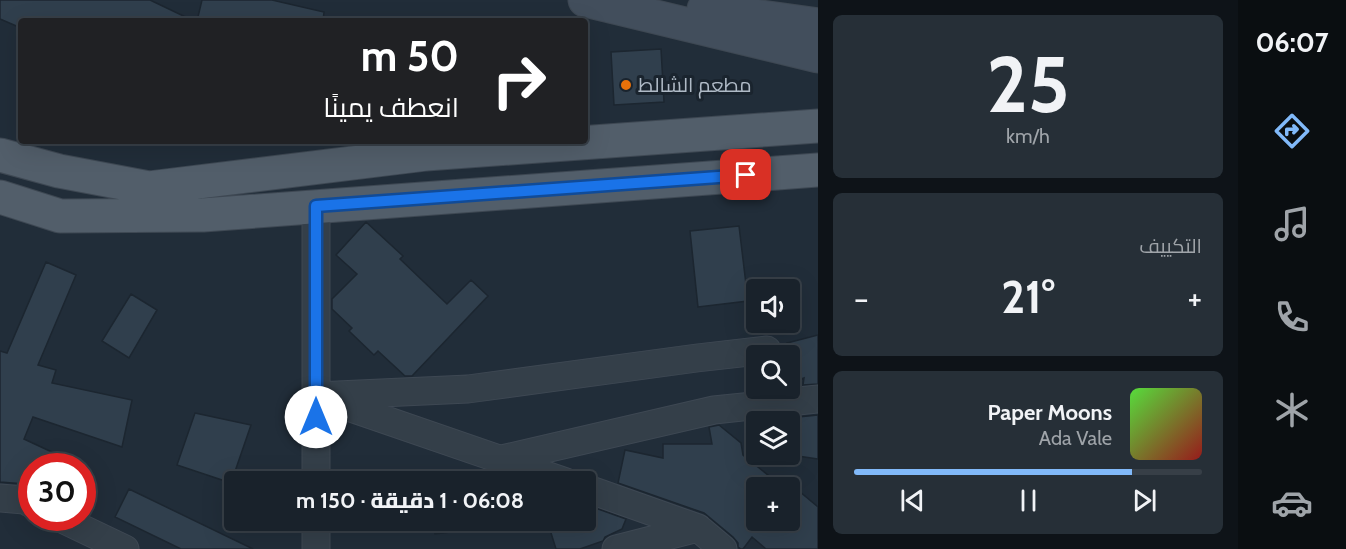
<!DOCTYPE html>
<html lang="ar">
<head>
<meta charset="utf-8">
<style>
  body { margin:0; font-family:Cabin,Cairo,sans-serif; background:#262f37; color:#f1f3f6; direction:rtl; height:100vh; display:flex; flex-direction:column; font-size:22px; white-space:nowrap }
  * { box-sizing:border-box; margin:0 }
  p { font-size:20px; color:#9fa4a9 }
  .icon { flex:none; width:33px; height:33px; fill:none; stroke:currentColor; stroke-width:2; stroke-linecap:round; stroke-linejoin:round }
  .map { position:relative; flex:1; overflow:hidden; direction:ltr }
  .drawer { display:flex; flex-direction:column; gap:15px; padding:15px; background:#0e1318; width:420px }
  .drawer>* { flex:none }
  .banner { position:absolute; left:18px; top:18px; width:570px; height:126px; border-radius:6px; box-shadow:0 6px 24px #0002,0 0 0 2px #373f47; direction:rtl; background:#202124; color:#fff; overflow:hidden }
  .buttons { position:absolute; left:746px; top:279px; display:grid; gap:12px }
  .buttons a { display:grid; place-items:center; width:54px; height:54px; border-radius:6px; background:#19222b; box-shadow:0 6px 24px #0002,0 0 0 2px #373f47; font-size:30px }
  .speed { position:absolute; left:18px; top:453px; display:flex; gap:12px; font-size:30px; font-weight:700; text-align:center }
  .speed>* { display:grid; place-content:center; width:78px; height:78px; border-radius:50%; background:#19222b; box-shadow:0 6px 24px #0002,0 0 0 2px #373f47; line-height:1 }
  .speed .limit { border:9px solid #d22; background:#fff; color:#111 }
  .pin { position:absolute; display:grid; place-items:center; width:51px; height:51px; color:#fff; margin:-26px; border-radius:12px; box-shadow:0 3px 9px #0006 }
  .me { position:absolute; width:66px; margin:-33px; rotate:0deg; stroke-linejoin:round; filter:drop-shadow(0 0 4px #0008) }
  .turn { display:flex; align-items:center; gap:21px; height:126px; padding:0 30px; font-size:27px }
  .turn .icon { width:78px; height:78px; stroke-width:2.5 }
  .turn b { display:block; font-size:42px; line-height:51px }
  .big { font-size:45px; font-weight:800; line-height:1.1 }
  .drawer .widget { flex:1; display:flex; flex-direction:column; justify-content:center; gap:9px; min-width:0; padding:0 21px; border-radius:9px; background:#262f37 }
  .drawer .dial { align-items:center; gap:0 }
  .dial b { font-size:78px; line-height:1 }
  .song { display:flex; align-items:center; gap:18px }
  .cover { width:72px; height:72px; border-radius:9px; background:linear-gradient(135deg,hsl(110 70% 55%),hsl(0 70% 35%)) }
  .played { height:6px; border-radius:3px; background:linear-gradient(90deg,#81b9f9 80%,#373f47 80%) }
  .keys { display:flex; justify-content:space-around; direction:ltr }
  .heat { display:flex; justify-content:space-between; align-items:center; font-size:33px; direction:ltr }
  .trip { position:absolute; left:224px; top:471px; width:372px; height:60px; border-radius:6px; background:#19222b; box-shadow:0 6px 24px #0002,0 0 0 2px #373f47; font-weight:800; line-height:60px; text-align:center; direction:rtl }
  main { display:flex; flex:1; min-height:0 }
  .tabs { display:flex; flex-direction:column; width:108px; justify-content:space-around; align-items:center; background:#0a0e11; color:#9fa4a9 }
  .tabs .icon { width:42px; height:42px }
  .tabs .active { color:#81b9f9 }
  .tabs b { font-size:27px; color:#f1f3f6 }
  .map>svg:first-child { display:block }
  .building { fill:#303f4d; stroke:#1c2630; stroke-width:1.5 }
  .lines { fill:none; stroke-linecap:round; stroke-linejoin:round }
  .street-casing { stroke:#3e4853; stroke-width:29 }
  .secondary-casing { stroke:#3e4853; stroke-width:35 }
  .primary-casing { stroke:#3e4853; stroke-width:35 }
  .street { stroke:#343f49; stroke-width:27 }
  .secondary { stroke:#424e5c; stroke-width:33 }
  .primary { stroke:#525e6a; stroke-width:33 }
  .route-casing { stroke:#114b97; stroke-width:15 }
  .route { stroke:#1a73e8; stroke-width:10 }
  .food-dot { fill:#e8710a; stroke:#1a242e; stroke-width:2 }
  .labels { text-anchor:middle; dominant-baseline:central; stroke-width:6; stroke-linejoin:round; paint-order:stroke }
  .poi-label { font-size:20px; fill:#afbac6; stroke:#1a242e; text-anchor:start }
</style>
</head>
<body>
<main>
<nav class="tabs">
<b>06:07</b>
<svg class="icon active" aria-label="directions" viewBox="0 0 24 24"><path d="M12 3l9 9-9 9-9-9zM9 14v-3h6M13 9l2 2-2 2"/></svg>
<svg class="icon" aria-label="music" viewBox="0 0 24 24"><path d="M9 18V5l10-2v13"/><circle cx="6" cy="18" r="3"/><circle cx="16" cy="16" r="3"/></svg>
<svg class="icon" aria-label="phone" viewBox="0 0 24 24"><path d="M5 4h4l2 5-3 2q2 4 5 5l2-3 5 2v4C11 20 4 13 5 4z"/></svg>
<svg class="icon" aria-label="climate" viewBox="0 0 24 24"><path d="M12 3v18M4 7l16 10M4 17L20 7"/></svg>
<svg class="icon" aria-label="car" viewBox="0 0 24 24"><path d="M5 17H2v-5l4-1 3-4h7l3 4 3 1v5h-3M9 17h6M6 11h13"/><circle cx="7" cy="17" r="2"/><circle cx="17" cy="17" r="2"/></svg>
</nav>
<section class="drawer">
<div class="widget dial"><b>25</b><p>km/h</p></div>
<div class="widget"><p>التكييف</p>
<div class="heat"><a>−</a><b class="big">21°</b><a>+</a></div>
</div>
<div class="widget">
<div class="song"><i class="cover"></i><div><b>Paper Moons</b><p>Ada Vale</p></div></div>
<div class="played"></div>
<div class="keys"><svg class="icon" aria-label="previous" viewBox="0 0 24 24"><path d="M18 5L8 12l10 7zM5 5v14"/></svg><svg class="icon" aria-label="pause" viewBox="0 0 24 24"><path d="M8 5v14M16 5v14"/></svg><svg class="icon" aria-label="next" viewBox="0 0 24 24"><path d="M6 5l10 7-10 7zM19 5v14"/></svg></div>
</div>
</section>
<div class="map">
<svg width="818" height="549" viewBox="0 0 818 549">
  <rect width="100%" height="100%" fill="#212d39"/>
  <path class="building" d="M0 0H150L194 21H21V28L0 19Z
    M202 0H272L324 12 323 21H197Z
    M661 49 664 102 614 105 611 52Z
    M366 222 403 256 400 259 447 304 471 280 488 296 412 376H405L378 351 374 355 349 331 352 328 332 309V299L357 274 336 255Z
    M739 226 748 301 698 307 690 231Z
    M46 262 76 275 38 365 56 370 52 383 132 400 122 447 33 417 24 439 82 466H32V486L25 484 0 482V351L7 353Z
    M131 294 157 310 129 358 102 341Z
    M818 335V384L803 385 804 378 796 381 787 343Z
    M195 413 251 425 231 483 177 465Z
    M818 415V459L791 455 798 417Z
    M719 425 741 443 743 455 784 488H756V520H789V488H786L787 481 818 507V549H766L752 537 743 549H741L738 547V543L733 537 704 513 618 483 625 450 663 458V444H712L709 427Z
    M341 470 389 471V482H340Z
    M129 489 253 549H181L115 517Z
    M587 505 626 519 622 529 605 537 603 541 580 549H556L547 520H585V506Z
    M339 520H388V532H339Z
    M433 520H498L499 526 435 534Z"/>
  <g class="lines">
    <g class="street-casing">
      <path id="street" d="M502 459 714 410 818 399
        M316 482V206
        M566 482 316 396 468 389 697 358 767 350
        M585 488 698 528
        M0 498 24 500 32 504
        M60 518 125 549
        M316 549V520
        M616 549 698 528 723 549"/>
    </g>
    <g class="secondary-casing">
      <path id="secondary" d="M585 0 818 56
        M704 9 818 25"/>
    </g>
    <g class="primary-casing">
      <path id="primary" d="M0 155 59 171 149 188 426 154 818 126
        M0 197 60 216 203 215 818 170"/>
    </g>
    <use href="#street" class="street"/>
    <use href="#secondary" class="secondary"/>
    <use href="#primary" class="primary"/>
  </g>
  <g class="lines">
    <g class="route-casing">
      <path id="route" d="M316 417V206L746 175"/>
    </g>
    <use href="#route" class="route"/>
  </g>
  <circle class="food-dot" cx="626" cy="85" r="6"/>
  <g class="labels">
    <g class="poi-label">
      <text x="638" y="85">مطعم الشالط</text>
    </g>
  </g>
</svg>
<div class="buttons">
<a><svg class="icon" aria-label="sound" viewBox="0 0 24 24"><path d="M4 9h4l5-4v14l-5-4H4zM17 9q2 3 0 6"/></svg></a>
<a><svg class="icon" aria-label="search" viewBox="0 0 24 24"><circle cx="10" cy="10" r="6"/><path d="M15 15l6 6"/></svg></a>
<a><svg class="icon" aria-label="layers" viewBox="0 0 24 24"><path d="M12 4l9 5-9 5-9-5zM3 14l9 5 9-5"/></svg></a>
<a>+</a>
</div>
<div class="speed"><div class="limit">30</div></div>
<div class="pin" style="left:746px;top:175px;background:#d93025"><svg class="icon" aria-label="arrive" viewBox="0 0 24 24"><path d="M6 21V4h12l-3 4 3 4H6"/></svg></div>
<svg class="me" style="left:316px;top:417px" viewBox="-20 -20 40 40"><circle r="19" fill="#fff"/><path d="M0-13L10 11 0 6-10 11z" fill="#1a73e8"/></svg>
<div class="trip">06:08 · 1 دقيقة · 150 m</div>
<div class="banner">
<div class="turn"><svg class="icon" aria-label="right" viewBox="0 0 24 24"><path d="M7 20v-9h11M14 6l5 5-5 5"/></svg><div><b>50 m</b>انعطف يمينًا</div></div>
</div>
</div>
</main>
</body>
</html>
